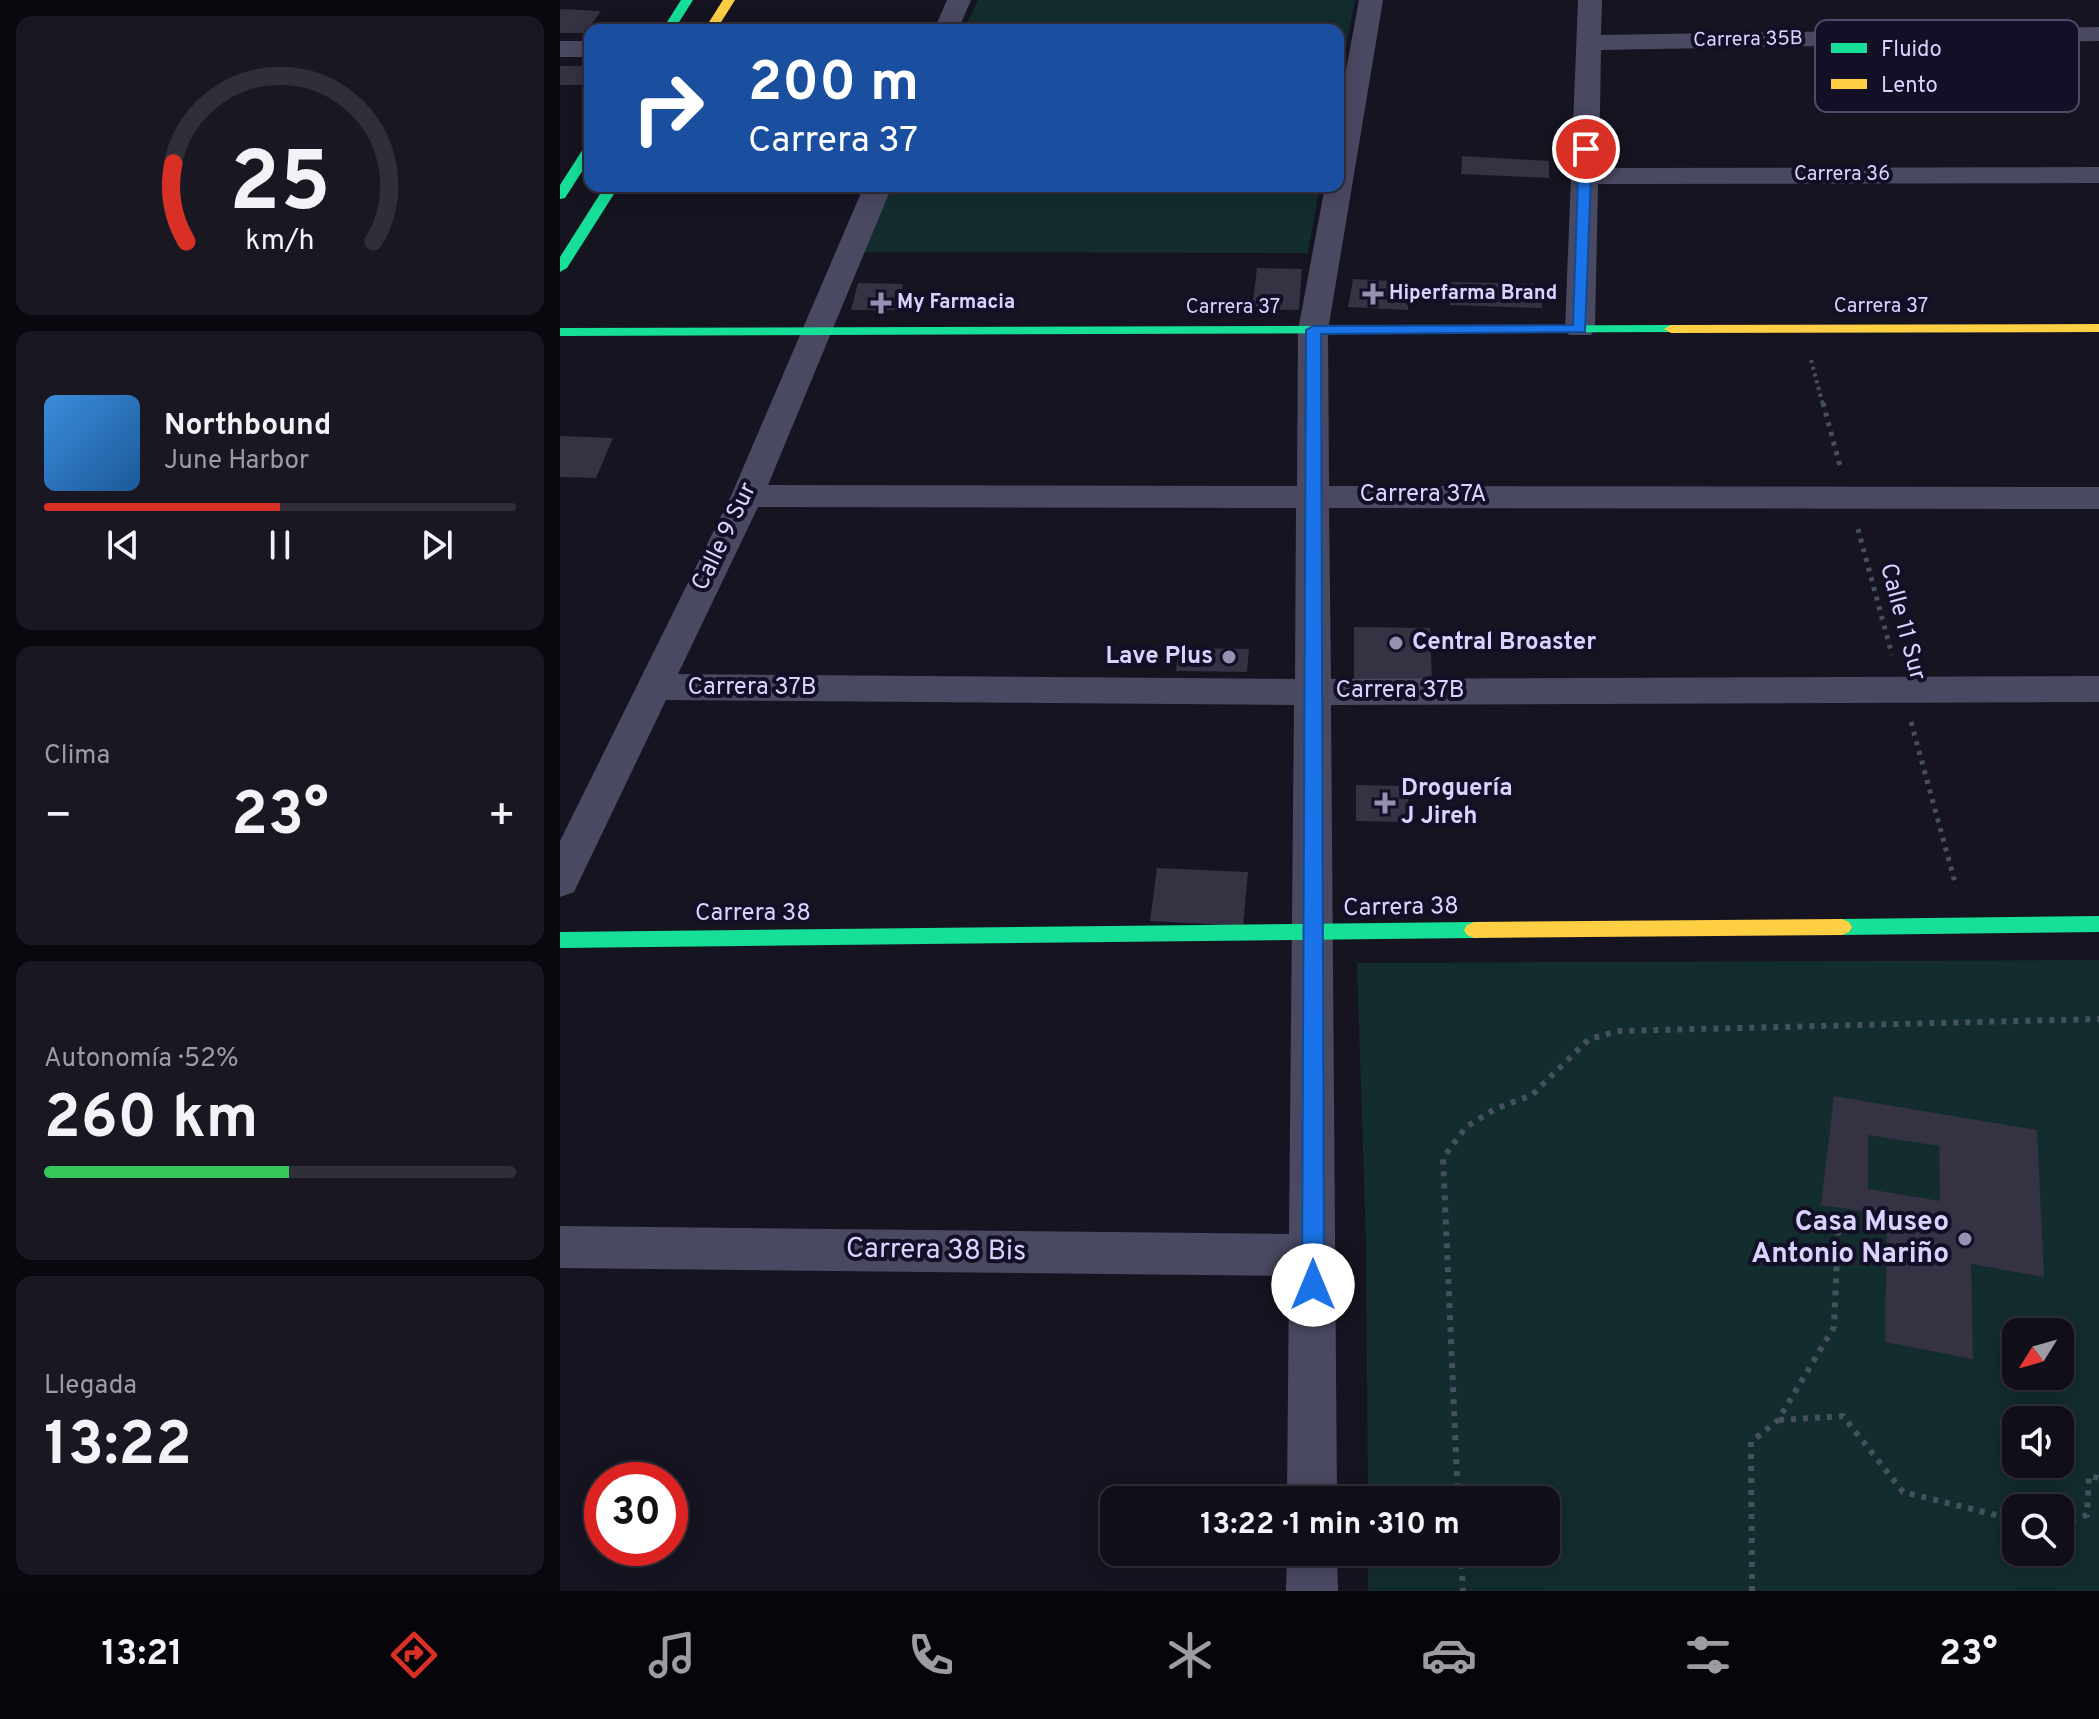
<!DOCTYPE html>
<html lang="es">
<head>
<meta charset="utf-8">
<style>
  body { margin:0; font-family:Overpass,sans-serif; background:#191822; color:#f1f3f6; height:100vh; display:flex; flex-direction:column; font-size:30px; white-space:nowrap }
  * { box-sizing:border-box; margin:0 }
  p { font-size:26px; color:#9c9ca2 }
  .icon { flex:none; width:44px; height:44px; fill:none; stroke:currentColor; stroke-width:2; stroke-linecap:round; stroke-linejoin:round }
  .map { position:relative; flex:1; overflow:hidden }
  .sheet { display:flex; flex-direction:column; gap:16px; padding:16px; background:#09080e; width:560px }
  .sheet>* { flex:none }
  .guide { position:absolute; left:24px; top:24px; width:760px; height:168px; border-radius:16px; box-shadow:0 4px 20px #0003,0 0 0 2px #302f38; background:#1a4fa0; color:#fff; overflow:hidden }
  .needle { width:52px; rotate:233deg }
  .tools { position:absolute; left:1442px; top:1318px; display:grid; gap:16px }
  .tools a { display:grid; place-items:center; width:72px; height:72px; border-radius:16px; background:#100f19; box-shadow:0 4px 20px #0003,0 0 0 2px #302f38; font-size:40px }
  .speed { position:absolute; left:24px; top:1462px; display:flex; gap:16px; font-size:40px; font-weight:700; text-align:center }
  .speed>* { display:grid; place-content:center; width:104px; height:104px; border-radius:50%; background:#100f19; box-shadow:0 4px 20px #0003,0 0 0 2px #302f38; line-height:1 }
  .speed .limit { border:12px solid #d22; background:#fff; color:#111 }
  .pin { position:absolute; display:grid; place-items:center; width:68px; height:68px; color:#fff; margin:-34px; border:4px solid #fff; border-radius:50%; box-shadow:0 2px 8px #0007 }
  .me { position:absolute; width:88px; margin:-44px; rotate:0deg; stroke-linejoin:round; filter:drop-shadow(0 0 6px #0008) }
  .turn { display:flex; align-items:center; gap:28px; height:168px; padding:0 32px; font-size:36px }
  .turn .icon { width:104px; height:104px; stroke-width:2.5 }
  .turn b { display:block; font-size:56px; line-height:68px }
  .big { font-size:60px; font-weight:700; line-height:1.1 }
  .sheet .card { flex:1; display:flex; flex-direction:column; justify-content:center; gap:12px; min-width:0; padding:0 28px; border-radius:16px; background:#191822 }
  .sheet .dial { align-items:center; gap:0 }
  .dial svg { height:208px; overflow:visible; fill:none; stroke:#302f38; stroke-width:7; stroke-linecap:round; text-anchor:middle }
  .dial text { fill:#f1f3f6; stroke:none }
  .song { display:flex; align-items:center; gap:24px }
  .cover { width:96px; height:96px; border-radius:12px; background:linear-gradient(135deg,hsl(210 70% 55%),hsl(210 70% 35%)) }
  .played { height:8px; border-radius:4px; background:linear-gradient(90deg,#d93025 50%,#302f38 50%) }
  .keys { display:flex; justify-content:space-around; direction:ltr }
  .heat { display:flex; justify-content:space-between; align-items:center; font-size:44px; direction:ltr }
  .charge { height:12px; border-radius:6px; background:linear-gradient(90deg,#34c759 52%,#302f38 0) }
  .trip { position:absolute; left:540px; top:1486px; width:460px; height:80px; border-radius:16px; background:#100f19; box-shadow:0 4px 20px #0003,0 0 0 2px #302f38; font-weight:700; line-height:80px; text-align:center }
  .tab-bar { display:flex; height:128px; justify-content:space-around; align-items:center; background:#06060a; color:#9c9ca2 }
  .tab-bar .icon { width:56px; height:56px }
  .tab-bar .on { color:#d93025 }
  .tab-bar b { font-size:36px; color:#f1f3f6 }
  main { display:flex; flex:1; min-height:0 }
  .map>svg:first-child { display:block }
  .green { fill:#132c2d; fill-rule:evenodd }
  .building { fill:#343243; fill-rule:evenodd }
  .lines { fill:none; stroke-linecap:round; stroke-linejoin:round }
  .path-far2 { stroke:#44505f; stroke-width:4; stroke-dasharray:3 4; stroke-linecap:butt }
  .path-far1 { stroke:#44505f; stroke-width:5; stroke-dasharray:4 6; stroke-linecap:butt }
  .path { stroke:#44505f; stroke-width:6; stroke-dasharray:5 7; stroke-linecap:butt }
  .street { fill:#4a4962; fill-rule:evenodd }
  .fast { fill:#16e098; fill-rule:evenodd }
  .slow { fill:#ffcf43; fill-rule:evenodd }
  .route { fill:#1a73e8; stroke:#114b97; stroke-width:2 }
  .poi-dot { fill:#9591b1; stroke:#130f26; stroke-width:3 }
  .labels { text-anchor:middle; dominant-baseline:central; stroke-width:8; stroke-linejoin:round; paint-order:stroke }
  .far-street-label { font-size:20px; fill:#d9d4ff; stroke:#130f26 }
  .far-poi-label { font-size:20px; font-weight:bold; fill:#d9d4ff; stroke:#130f26; text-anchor:start }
  .street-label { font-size:24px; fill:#d9d4ff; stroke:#130f26 }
  .poi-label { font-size:24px; font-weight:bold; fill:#d9d4ff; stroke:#130f26; text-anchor:start }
  .near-poi-label { font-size:28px; font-weight:bold; fill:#d9d4ff; stroke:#130f26; text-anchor:end }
  .near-street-label { font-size:28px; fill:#d9d4ff; stroke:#130f26 }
  .key { fill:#130f26; stroke:#4e4a67; stroke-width:2 }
  .key-label { font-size:22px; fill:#d9d4ff }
</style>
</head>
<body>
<main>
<section class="sheet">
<div class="card dial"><svg viewBox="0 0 100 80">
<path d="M14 69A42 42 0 1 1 86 69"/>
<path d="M14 69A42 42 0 0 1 9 39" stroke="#d93025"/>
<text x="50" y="56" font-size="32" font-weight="700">25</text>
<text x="50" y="72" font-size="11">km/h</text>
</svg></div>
<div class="card">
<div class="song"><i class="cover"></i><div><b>Northbound</b><p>June Harbor</p></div></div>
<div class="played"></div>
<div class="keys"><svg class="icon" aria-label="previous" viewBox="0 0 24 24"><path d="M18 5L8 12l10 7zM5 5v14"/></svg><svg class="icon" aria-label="pause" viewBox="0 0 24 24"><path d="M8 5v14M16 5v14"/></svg><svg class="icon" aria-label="next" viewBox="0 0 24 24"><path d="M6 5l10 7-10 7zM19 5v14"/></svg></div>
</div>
<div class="card"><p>Clima</p>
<div class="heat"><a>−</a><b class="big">23°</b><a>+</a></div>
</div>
<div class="card"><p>Autonomía · 52%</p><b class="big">260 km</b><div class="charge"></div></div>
<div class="card"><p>Llegada</p><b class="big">13:22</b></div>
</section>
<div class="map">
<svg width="1539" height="1591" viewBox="0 0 1539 1591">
  <rect width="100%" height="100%" fill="#161421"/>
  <path class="green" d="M418 0H795L778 91V30H404Z
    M330 186H760L748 253 299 252Z
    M1539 960V1591H808V1552H986V1500H808L806 1242 797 963ZM1456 1332H1500V1376H1456ZM1456 1420H1500V1464H1456ZM1456 1508H1500V1552H1456Z"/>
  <path class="building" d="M0 9 41 11 25 33H0Z
    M0 66H30L25 85H0Z
    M902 156 989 161V178L901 174Z
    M697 268 742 269 739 310 692 309Z
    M793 279 851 282 848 310 788 307Z
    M890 282 980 284 982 308 890 305Z
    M298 283 343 284 336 310H291Z
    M0 436 53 438 36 478 0 477Z
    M794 627 870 628 872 681H794Z
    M619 648 689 649 687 672 616 671Z
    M796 785 848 786V822L796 821Z
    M597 868 688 872 683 926 590 921Z
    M1274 1096 1477 1130 1484 1277 1411 1264 1413 1359 1325 1342 1327 1215 1261 1205ZM1308 1135 1379 1146 1380 1201 1308 1189Z"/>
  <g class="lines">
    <path class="path-far2" d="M1251 360 1263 405"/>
    <path class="path-far1" d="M1263 403 1280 466
      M1298 529 1332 655
      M1351 722 1396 886"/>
    <path class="path" d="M1219 1420 1283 1416 1343 1492 1456 1520
      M898 1500 883 1158 906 1127 935 1109 972 1095 1029 1039 1059 1031 1539 1019
      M1500 1524 1527 1515 1529 1476 1539 1478
      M901 1552 903 1591
      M1192 1591 1191 1442 1218 1420 1274 1327 1278 1231"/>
    <path class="street" d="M387 0H411L398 30H374Z
      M799 0H823L768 330 769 486 1539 487V509L769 508 771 679 1539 676V702L771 705 777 1500H727L729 1276 0 1268V1226L729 1234 734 705 106 700 14 892 0 897V841L171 496 304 186H332L208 485 737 486 738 330 765 186H778V113ZM198 507 736 508 735 679 118 674Z
      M1018 0H1042L1041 35 1539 27V41L1041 50 1039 168 1539 167V183L1038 184 1035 329 1031 335H1009L1005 329Z
      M0 41H30V57H0Z
      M727 1552H777L778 1591H726Z"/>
    <path class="fast" d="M121 0H133L114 30H102Z
      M30 145V159L5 198 0 199V185L25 146Z
      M45 186H59L7 268 0 272V257Z
      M1111 325 1116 326V332L0 336V328Z
      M1539 916V932L1282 935 1275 932 1272 927 1275 922 1282 919Z
      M914 922 921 925 924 930 921 935 914 938 0 948V932Z"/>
    <path class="slow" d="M163 0H175L156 30H144Z
      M1539 324V332L1111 333 1104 329 1111 325Z
      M1282 919 1289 922 1292 927 1289 932 1282 935 914 938 907 935 904 930 907 925 914 922Z"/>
  </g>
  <path class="route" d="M1026 145 1032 149 1025 332 761 334 764 1285 761 1293 753 1296 745 1293 742 1285 746 330 753 326 1013 325 1019 149Z"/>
  <g class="poi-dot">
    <path d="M809 282h8v8h8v8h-8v8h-8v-8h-8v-8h8z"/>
    <path d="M317 291h8v8h8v8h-8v8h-8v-8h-8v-8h8z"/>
    <circle cx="836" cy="643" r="8"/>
    <circle cx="669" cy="657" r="8"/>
    <path d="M821 791h8v8h8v8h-8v8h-8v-8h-8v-8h8z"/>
    <circle cx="1405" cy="1239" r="8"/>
  </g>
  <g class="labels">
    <g class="far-street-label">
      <text transform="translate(1188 40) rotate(-1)">Carrera 35B</text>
      <text x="1282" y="175">Carrera 36</text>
      <text x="1321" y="307">Carrera 37</text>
      <text x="673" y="308">Carrera 37</text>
    </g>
    <g class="far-poi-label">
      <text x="829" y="294">Hiperfarma Brand</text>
      <text x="337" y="303">My Farmacia</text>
    </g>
    <g class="street-label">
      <text x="863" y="495">Carrera 37A</text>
      <text transform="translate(165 537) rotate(-64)">Calle 9 Sur</text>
      <text transform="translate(1342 622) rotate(75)">Calle 11 Sur</text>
      <text x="192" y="688">Carrera 37B</text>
      <text x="840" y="691">Carrera 37B</text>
      <text transform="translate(841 908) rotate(-1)">Carrera 38</text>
      <text x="193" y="914">Carrera 38</text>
    </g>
    <g class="poi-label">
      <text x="852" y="643">Central Broaster</text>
      <text x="653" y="657" text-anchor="end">Lave Plus</text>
      <text x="841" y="789">Droguería<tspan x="841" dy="28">J Jireh</tspan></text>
    </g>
    <g class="near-poi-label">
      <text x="1389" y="1223">Casa Museo<tspan x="1389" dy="32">Antonio Nariño</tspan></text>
    </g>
    <g class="near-street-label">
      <text transform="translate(376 1251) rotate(1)">Carrera 38 Bis</text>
    </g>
  </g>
  <rect x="1255" y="20" width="264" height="92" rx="12" class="key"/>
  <rect x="1271" y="43" width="36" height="10" fill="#16e098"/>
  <rect x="1271" y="79" width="36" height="10" fill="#ffcf43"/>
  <g class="key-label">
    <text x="1321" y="56">Fluido</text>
    <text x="1321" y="92">Lento</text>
  </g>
</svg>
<div class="tools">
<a><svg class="needle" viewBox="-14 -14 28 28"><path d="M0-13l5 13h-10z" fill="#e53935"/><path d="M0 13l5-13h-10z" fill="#9c9ca2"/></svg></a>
<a><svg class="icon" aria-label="sound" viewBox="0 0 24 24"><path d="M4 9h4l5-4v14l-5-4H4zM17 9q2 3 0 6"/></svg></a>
<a><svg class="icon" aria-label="search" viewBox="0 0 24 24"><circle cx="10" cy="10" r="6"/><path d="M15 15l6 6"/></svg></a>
</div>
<div class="speed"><div class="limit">30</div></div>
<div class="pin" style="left:1026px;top:149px;background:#d93025"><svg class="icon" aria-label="arrive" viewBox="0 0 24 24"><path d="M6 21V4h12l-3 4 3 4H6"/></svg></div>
<svg class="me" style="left:753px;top:1285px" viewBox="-20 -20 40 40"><circle r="19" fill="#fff"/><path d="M0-13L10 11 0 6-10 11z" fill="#1a73e8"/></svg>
<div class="trip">13:22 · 1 min · 310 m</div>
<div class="guide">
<div class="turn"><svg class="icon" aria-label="right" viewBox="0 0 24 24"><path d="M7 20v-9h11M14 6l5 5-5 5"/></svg><div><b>200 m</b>Carrera 37</div></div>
</div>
</div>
</main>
<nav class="tab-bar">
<b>13:21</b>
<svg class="icon on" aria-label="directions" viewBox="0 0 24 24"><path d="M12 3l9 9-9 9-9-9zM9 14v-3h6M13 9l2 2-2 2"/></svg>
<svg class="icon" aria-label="music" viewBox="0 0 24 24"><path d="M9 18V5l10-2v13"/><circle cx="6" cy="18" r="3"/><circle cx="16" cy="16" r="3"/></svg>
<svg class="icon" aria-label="phone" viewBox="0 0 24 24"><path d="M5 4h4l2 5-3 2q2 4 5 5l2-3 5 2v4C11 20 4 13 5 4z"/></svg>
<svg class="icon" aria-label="climate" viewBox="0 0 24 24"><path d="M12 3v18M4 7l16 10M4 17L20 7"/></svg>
<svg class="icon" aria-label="car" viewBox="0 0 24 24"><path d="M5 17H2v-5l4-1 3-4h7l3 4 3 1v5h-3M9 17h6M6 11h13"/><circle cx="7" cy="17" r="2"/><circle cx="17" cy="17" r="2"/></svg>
<svg class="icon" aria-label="filters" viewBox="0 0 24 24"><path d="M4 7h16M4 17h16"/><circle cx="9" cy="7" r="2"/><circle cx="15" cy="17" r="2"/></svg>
<b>23°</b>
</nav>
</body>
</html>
